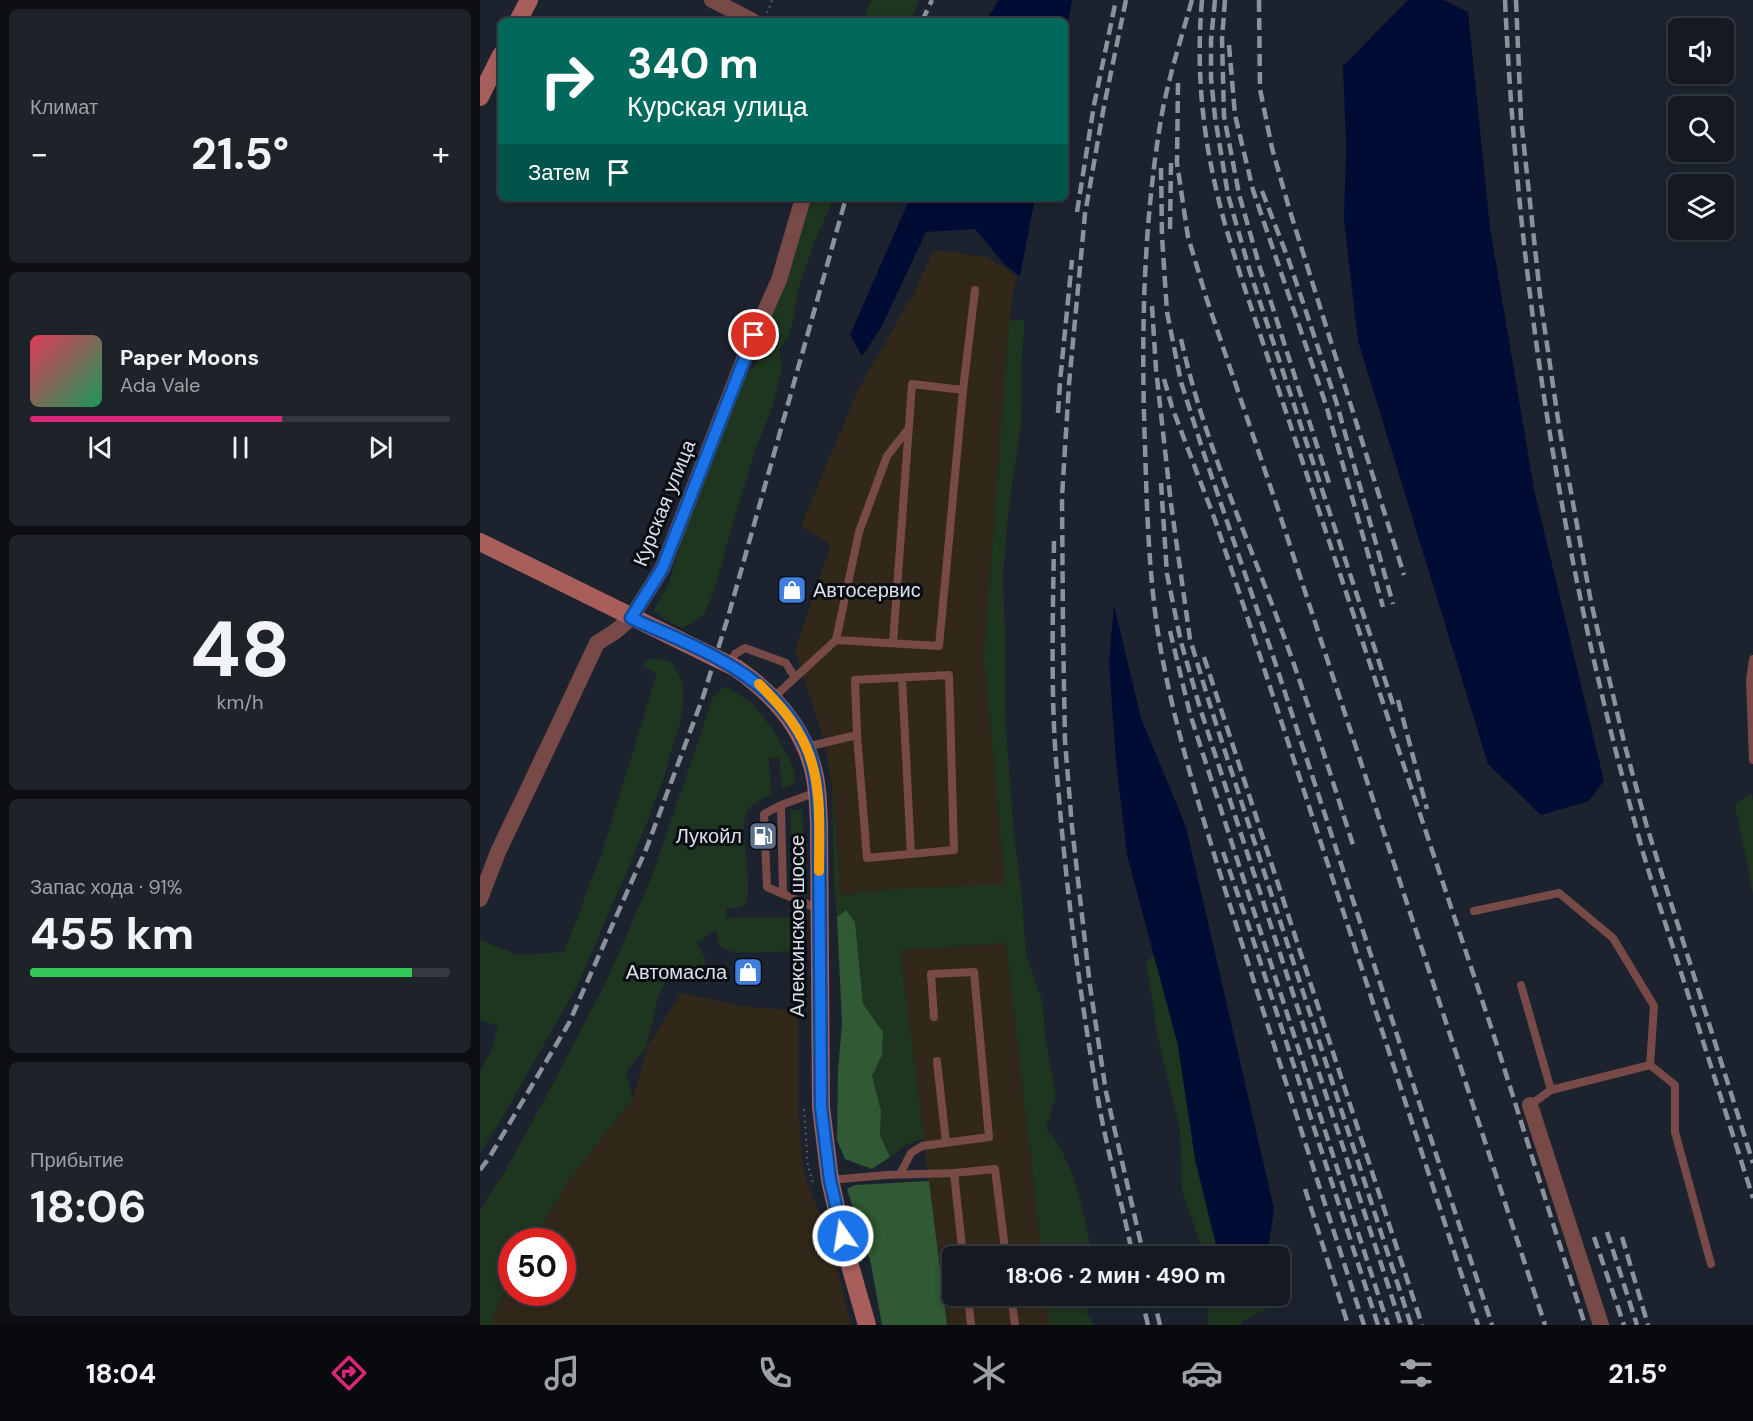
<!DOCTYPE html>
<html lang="ru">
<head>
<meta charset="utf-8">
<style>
  body { margin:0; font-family:"DM Sans",sans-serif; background:#1e232a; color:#f1f3f6; height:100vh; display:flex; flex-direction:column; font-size:22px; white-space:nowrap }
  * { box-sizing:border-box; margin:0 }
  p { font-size:20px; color:#9da1a5 }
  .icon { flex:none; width:33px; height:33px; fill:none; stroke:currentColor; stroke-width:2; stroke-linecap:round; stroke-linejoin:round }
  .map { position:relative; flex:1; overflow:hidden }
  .side { display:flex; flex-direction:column; gap:9px; padding:9px; background:#0c0e13; width:480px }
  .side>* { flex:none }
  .top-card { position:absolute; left:18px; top:18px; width:570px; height:183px; border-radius:9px; box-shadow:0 3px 9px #0003,0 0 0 2px #343840; background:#00695c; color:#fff; overflow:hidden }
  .buttons { position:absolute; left:1188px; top:18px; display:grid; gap:12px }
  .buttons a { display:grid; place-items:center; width:66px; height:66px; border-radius:9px; background:#151a22; box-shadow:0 3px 9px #0003,0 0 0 2px #343840; font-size:30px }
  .speed { position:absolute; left:18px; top:1228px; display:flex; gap:12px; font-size:30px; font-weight:700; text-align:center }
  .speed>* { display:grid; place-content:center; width:78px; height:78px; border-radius:50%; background:#151a22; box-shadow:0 3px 9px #0003,0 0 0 2px #343840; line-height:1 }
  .speed .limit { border:9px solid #d22; background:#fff; color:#111 }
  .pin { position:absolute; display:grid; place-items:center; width:51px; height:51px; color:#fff; margin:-26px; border:3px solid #fff; border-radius:50%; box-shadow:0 2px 6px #0007 }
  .me { position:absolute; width:66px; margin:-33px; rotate:347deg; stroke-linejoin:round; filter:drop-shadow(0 0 4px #0008) }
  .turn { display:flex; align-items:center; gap:21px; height:126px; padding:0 30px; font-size:27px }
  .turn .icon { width:78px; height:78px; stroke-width:2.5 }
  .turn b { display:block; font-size:42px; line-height:51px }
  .then { display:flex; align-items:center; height:57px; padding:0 30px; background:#0003; gap:12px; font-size:22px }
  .big { font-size:45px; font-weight:700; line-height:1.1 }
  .side .card { flex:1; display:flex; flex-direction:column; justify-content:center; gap:9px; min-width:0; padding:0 21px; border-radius:9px; background:#1e232a }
  .side .dial { align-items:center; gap:0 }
  .dial b { font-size:78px; line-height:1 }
  .song { display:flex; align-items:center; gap:18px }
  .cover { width:72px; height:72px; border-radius:9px; background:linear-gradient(135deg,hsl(350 70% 55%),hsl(150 70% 35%)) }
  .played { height:6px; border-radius:3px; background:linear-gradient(90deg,#db2777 60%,#343840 60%) }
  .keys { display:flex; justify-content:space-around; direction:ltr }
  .heat { display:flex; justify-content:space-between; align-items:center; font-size:33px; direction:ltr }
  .charge { height:9px; border-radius:4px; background:linear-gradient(90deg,#34c759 91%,#343840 0) }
  .trip { position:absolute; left:462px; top:1246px; width:348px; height:60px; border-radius:9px; background:#151a22; box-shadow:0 3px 9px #0003,0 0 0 2px #343840; font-weight:700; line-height:60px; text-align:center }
  .tabs { display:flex; height:96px; justify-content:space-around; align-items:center; background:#080a0e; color:#9da1a5 }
  .tabs .icon { width:42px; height:42px }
  .tabs .selected { color:#db2777 }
  .tabs b { font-size:27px; color:#f1f3f6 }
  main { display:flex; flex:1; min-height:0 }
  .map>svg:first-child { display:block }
  .industrial { fill:#322819 }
  .green { fill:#1e351f }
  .forest { fill:#305a33 }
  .water { fill:#000c33 }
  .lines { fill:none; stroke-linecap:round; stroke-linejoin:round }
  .path { stroke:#636a74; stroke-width:2; stroke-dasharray:1.5 4.5; stroke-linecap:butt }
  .lane { stroke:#784a47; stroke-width:8 }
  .street { stroke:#784a47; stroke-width:16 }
  .secondary { stroke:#a85f5b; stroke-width:18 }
  .rail { stroke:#8c929b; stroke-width:4.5; stroke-dasharray:12 6; stroke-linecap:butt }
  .route-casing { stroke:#114b97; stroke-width:15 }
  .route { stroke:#1a73e8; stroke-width:10 }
  .slow { stroke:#f59e0b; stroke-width:10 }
  .labels { text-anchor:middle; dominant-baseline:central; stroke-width:6; stroke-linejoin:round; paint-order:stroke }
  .street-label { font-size:20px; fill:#dbe0e8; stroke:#090c11 }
  .poi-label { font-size:20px; fill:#dbe0e8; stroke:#090c11; text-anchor:end }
</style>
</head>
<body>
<main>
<section class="side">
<div class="card"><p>Климат</p>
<div class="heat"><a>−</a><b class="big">21.5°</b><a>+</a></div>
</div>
<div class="card">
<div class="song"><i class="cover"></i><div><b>Paper Moons</b><p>Ada Vale</p></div></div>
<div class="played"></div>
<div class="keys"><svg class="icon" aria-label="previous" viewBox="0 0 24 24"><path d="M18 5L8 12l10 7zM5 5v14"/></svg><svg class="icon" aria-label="pause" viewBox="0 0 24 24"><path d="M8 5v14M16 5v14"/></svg><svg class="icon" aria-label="next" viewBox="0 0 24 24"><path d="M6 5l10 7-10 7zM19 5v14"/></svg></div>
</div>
<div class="card dial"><b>48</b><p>km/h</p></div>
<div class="card"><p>Запас хода · 91%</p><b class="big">455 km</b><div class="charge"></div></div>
<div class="card"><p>Прибытие</p><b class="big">18:06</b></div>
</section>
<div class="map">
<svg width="1273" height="1325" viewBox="0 0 1273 1325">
  <rect width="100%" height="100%" fill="#1c232e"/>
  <path class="industrial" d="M454 250 507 257 536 276 529 321 504 657 525 885 412 889 360 895 352 786 343 737 315 650 351 545 321 526 378 390 434 293Z
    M526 943 562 1257H472V1296H566L570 1325H467L420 950Z
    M201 993 262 1006 318 1011V1103L323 1172 352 1246 371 1325H10L22 1296 31 1280 32 1293H82V1242H53L86 1184 153 1098 168 1046Z"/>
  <path class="green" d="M392 0H439L430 21H383Z
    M326 198H354L338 234 320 283 310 334 299 350 302 368 293 404 275 452 254 519 235 588 224 615 213 623 202 628 185 620 174 609 188 586 214 501 268 371C285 358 287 346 283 326Z
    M545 319 542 356 541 424 529 506 523 576 525 632V713L533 824 542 896 546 955 563 1003 565 1036 576 1096 566 1128C596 1163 603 1213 613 1257H562L526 943 420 950 444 1139 427 1144 410 1157 400 1135 401 1111 391 1076 402 1055 403 1032 383 1004 375 922 366 911 357 917 354 886 352 786 361 895 412 889 525 884 504 657 529 321Z
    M169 659H180L192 663 202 680 204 696 200 723 183 780 170 815 148 869 97 986 24 1115 0 1153V1071L11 1051 18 1026 0 1020V940L38 955 84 952 123 849 177 673 162 666Z
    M245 686 272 703 294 731 312 765 316 783 302 788 299 757 289 758 291 795C282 799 270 803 266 814 258 834 276 894 264 905 259 909 251 908 246 909V918L322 917 325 921 324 951 256 953 240 947 236 930 217 943 226 960 218 979 189 973 178 998 166 1048 146 1072 153 1098 86 1184 53 1242H32L31 1280 22 1296 10 1325H0V1210L24 1173 69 1091 126 982 171 879 233 697Z
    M1271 793 1273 801V894L1255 805Z
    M310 810H322L327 898 314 890Z
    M674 956 698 1045 715 1159 739 1257H722L721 1245 702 1190 700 1130 678 1038 666 961Z
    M566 1296H609L607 1313 613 1325H570Z
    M726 1296H780L790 1307 763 1321 761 1325H729Z"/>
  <path class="forest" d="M366 910 375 922 383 1004 403 1032 402 1055 392 1076 401 1111 400 1135 410 1157 392 1169 365 1159 357 1140 358 1071 362 1023 357 917Z
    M449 1181 467 1325H402L391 1264 367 1189 375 1185Z"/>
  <path class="water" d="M519 0H592L585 39V21H506Z
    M928 0H963L988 12 1010 228 1054 489 1124 781 1109 801 1061 815 1008 764 878 341 864 220 866 144 863 66Z
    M430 198H555L540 276 526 266 495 229 446 232 401 328 382 356 370 335Z
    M634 605 661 718 706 827 794 1209 787 1257H739L715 1159 698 1045 647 855 636 761 629 663Z"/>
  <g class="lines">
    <path class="path" d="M287 13 292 0
      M322 917 320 958 323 1007
      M324 1109 328 1166 333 1183"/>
    <path class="lane" d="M483 390 495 290
      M356 640 379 532 407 456 429 428
      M1273 659 1270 680 1273 760
      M250 664 255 654 265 648 306 663 315 678
      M422 678 431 854
      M293 698 356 640 459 646 483 390 432 384 413 643
      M326 747 377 735 387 858 474 850 469 675 375 680 377 735
      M337 792 301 805 303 894 339 909
      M301 805 284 814 287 887 303 894
      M994 911 1079 893 1133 938 1174 1006 1170 1065
      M1041 985 1071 1090 1050 1105
      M457 1061 466 1143
      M1071 1090 1170 1065 1195 1085V1132L1231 1264
      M474 1173 483 1257
      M420 1174 431 1153 442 1146 509 1137 494 972 451 974 454 1017
      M350 1180 406 1175 474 1173 515 1169 526 1257
      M488 1296 491 1325
      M531 1296 535 1325"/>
    <path class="street" d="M232 0 273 21
      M0 899 18 852 80 722 117 643 136 631 151 618 182 569 266 354 299 280 323 198
      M1050 1105 1121 1325"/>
    <path class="secondary" d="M38 21 49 0
      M0 97 21 55
      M0 542 256 668C291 692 320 723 332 765 338 784 338 805 339 824L341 1107 350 1180 367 1255 387 1325"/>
    <path class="rail" d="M646 0 624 106 605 214 589 384 582 497 583 630 585 741 592 827 610 986 626 1092 664 1257
      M712 0C701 39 688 79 681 119 663 227 661 337 665 446 667 514 669 584 681 651 699 747 730 841 759 934 800 1065 842 1195 884 1325
      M722 0C716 67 722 132 738 197 744 224 753 250 761 277L1015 1039 1105 1325
      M735 0 731 40V78L735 117 748 195 770 272 915 710
      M745 0 742 39 744 116 759 194 780 268 849 483
      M779 0 780 89 792 148 809 208 924 575
      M1025 0C1038 280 1081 557 1156 827 1168 873 1184 918 1198 963 1223 1041 1248 1120 1273 1198
      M1036 0 1041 119 1061 304 1079 426 1111 602 1145 746 1167 827 1273 1163
      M442 21 452 0
      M749 45 755 115 773 190 846 405 903 607
      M698 83 697 163 708 237 727 300 799 512 1065 1325
      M681 168 682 237 687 312 701 382 724 454 793 656 1012 1325
      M782 191 809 261 856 401 913 604
      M597 212 614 105 636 0
      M690 229 691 163
      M672 306 676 369 691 504 710 639 730 705 931 1325
      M701 339C722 434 762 525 796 615 825 692 849 770 874 848
      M684 379 692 407 735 520 765 610 998 1325
      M578 413 580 382 592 260
      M681 483 687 574 701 642 720 708 921 1325
      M574 541C573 609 571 678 575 746 583 862 597 978 617 1093 626 1148 642 1202 653 1257
      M690 631 710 714 908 1325
      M724 657 942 1325
      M918 700 947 809
      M743 852 766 918 898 1325
      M0 1170 9 1158 89 1023 167 847 223 697 248 617 366 198
      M825 1189 868 1325
      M1127 1232 1157 1325
      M1114 1237 1144 1325
      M1142 1237 1168 1325
      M661 1296 668 1325
      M673 1296 680 1325"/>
  </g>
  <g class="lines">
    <g class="route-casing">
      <path id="route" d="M274 335 182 569 151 618C219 649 295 674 327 748 337 772 338 799 339 824L341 1107 350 1180 363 1236"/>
    </g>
    <use href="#route" class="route"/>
    <path class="slow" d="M279 684C298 703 315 722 326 747 343 784 339 831 339 871"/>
  </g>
  <defs>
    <g id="shop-square" transform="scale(1.5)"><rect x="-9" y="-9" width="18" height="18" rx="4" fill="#3f7fe0" stroke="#090c11"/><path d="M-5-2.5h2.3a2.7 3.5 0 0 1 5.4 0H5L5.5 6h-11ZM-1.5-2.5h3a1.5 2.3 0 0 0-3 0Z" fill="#fff"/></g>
    <g id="fuel-square" transform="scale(1.5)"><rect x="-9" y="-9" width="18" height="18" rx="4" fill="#5c6f8a" stroke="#090c11"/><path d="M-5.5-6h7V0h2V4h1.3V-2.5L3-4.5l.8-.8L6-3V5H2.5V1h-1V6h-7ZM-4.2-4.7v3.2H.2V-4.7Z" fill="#fff"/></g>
  </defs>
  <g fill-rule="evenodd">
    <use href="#shop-square" x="312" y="590"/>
    <use href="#fuel-square" x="283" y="836"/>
    <use href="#shop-square" x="268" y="972"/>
  </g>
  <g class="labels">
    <g class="street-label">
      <text transform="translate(184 503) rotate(-68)">Курская улица</text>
      <text transform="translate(317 926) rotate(-90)">Алексинское шоссе</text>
    </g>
    <g class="poi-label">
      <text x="333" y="590" text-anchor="start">Автосервис</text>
      <text x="262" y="836">Лукойл</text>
      <text x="247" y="972">Автомасла</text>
    </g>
  </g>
</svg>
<div class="buttons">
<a><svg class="icon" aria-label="sound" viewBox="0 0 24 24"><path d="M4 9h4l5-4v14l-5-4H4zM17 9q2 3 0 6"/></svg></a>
<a><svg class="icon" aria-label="search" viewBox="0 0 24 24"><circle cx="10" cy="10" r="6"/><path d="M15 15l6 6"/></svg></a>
<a><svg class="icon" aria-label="layers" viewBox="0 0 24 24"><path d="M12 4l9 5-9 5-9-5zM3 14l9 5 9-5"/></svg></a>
</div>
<div class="speed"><div class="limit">50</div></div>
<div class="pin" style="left:274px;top:335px;background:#d93025"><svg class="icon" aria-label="arrive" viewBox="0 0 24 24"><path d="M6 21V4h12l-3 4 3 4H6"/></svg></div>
<svg class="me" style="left:363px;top:1236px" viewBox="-20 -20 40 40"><circle r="17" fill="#1a73e8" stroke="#fff" stroke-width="3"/><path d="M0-11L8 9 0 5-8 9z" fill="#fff"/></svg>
<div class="trip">18:06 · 2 мин · 490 m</div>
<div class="top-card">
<div class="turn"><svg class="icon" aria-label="right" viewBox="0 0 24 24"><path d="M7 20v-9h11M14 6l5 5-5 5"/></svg><div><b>340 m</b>Курская улица</div></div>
<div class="then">Затем<svg class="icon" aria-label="arrive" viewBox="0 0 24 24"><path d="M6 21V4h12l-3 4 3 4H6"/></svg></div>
</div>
</div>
</main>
<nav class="tabs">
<b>18:04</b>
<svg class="icon selected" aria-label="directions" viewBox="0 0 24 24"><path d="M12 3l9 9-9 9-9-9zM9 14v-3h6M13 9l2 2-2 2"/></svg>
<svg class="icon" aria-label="music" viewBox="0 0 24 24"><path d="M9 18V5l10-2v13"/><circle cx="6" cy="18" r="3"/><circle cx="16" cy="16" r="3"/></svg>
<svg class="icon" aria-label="phone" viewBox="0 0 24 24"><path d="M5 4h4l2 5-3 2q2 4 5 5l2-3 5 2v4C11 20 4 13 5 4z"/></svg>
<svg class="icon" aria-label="climate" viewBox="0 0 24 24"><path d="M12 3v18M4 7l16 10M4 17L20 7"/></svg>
<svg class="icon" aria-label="car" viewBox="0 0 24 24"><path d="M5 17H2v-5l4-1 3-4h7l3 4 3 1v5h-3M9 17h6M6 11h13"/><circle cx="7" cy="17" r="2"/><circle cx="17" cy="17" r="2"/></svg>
<svg class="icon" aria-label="filters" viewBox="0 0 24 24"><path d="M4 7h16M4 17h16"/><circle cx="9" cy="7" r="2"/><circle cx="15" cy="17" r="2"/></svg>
<b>21.5°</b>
</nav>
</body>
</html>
